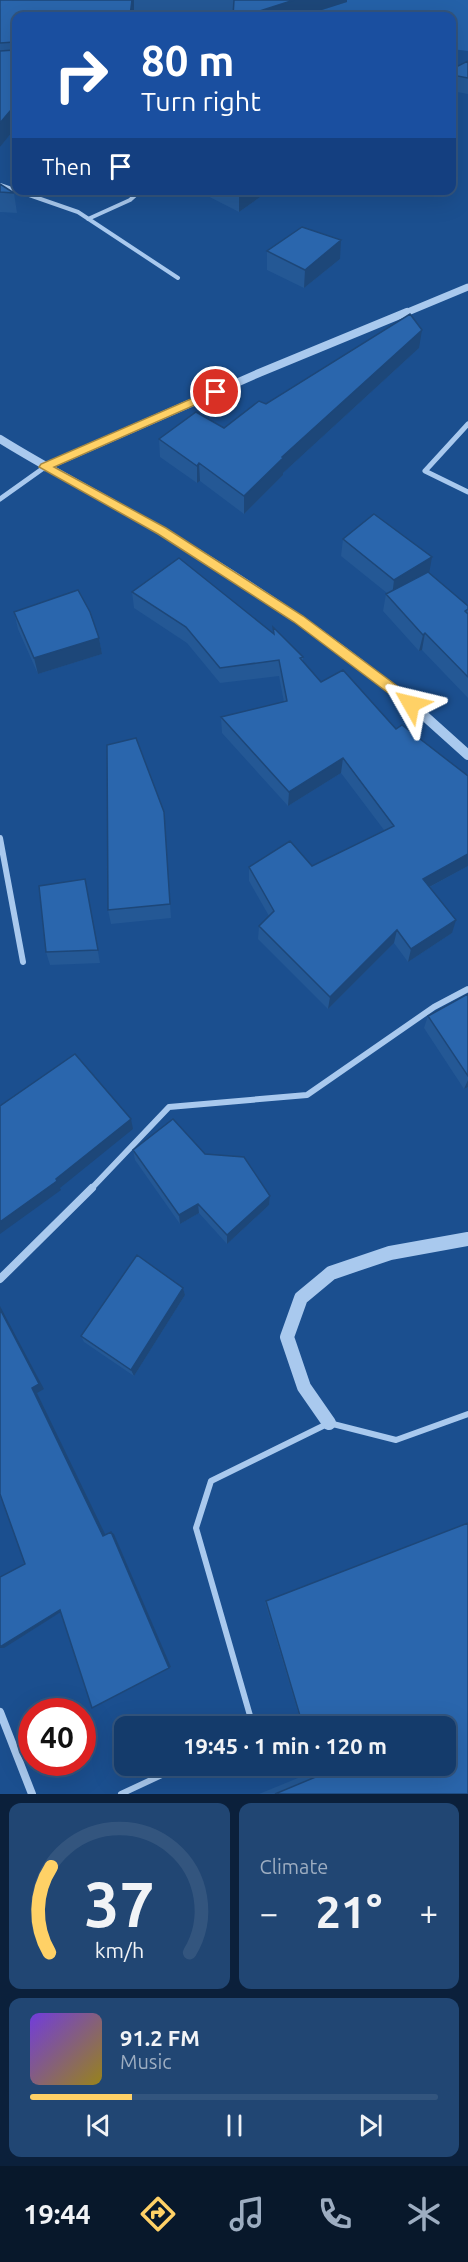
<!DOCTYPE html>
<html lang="en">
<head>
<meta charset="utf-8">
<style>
  body { margin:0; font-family:Ubuntu,sans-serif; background:#214673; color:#f1f3f6; height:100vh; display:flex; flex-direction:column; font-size:22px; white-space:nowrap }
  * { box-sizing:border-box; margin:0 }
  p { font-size:20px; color:#9dadc1 }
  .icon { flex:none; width:33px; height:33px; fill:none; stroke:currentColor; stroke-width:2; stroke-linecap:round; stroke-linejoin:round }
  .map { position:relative; height:1794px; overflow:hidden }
  .sheet { display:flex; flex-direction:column; gap:9px; padding:9px; background:#0b203b; flex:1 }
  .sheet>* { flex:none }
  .top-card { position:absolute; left:12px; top:12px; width:444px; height:183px; border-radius:12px; box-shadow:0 6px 24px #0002,0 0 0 2px #33557e; background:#1a4fa0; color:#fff; overflow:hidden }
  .speed { position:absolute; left:18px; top:1698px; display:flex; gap:12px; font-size:30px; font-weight:700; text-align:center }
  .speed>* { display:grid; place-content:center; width:78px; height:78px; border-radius:50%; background:#143b6b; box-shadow:0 6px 24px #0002,0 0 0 2px #33557e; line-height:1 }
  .speed .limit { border:9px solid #d22; background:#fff; color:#111 }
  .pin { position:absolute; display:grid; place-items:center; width:51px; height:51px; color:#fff; margin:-26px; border:3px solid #fff; border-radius:50%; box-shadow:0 2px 6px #0007 }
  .me { position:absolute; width:66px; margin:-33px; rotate:307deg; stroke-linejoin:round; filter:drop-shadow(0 0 4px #0008) }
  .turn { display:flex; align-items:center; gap:21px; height:126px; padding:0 30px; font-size:27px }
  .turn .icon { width:78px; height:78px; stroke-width:2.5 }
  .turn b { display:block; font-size:42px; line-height:51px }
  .then { display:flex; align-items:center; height:57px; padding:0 30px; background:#0003; gap:12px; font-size:22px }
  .big { font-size:45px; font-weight:700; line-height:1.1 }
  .sheet .widget { flex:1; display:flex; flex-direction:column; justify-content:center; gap:9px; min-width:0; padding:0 21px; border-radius:12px; background:#214673 }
  .sheet .dial { align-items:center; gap:0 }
  .dial svg { height:156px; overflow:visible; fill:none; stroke:#33557e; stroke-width:7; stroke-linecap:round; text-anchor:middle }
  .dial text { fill:#f1f3f6; stroke:none }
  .song { display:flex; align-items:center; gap:18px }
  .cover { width:72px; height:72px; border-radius:9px; background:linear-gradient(135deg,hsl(260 70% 55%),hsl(50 70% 35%)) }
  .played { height:6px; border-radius:3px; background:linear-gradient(90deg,#ffd166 25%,#33557e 25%) }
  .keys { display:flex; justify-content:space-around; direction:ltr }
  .heat { display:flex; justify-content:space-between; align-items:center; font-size:33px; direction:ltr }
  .sheet .tiles { flex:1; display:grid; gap:9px; grid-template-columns:1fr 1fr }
  .widget:last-child { grid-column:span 2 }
  .trip { position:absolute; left:114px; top:1716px; width:342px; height:60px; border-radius:12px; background:#143b6b; box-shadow:0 6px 24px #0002,0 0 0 2px #33557e; font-weight:700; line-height:60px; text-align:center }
  .dock { display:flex; height:96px; justify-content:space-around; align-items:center; background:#08182b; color:#9dadc1 }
  .dock .icon { width:42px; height:42px }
  .dock .on { color:#ffd166 }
  .dock b { font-size:27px; color:#f1f3f6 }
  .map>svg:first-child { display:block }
  .green { fill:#2461a8 }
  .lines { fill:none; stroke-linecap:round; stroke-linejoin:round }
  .service { stroke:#a9c9ee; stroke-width:6 }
  .minor-far3 { stroke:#a9c9ee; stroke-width:4 }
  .minor-far2 { stroke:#a9c9ee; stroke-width:5 }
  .minor-far1 { stroke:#a9c9ee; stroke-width:6 }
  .minor { stroke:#a9c9ee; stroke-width:8 }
  .tertiary-far3 { stroke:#a9c9ee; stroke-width:7 }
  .tertiary-far2 { stroke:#a9c9ee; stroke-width:8 }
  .tertiary-far1 { stroke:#a9c9ee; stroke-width:10 }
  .tertiary { stroke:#a9c9ee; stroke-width:14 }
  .wall { fill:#245895 }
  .shaded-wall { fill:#1d4779 }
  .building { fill:#2a66ad; stroke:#1d4779; stroke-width:1.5 }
  .route { fill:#ffd166; stroke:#a68842; stroke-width:1.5 }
</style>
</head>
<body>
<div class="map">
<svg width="468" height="1794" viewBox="0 0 468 1794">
  <rect width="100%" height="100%" fill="#1b4f8f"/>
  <path class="green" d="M347 0H468V51L452 49V16H296Z"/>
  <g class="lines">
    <path class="service" d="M253 1726 196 1528 211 1481 329 1423 396 1440 468 1414
      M121 1794 181 1766"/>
    <path class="minor-far3" d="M0 185 78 212 178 278
      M88 219 130 200 141 190"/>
    <path class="minor-far2" d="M468 424 425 471 468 492
      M0 499 45 467"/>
    <path class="minor-far1" d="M0 838 23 962
      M90 1190 169 1107 307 1095 434 1007 468 989"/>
    <path class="minor" d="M0 1279 92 1188
      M0 1712 32 1794"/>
    <path class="tertiary-far3" d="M403 314 468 287"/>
    <path class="tertiary-far2" d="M0 439C53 472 109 500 163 532 249 583 335 639 411 704
      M45 467 259 373 407 312"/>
    <path class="tertiary-far1" d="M409 702 468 755"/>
    <path class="tertiary" d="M329 1423 304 1387 287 1337 301 1298 331 1273 390 1253 468 1239"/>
  </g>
  <path class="wall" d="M0 0H347V2L303 16H231L135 13 134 16H16V132L13 131 0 147Z
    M468 61V94L452 91V69Z
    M0 184 14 193 17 213 0 212Z
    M196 190H270L239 212Z
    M267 251 340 259 304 288 267 270Z
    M419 348 283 473V475L244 514 200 481 197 483 160 457 159 439 224 428 266 404Z
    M343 539 429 573 468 606V698L422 650 419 651 383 611 386 594 387 593 341 556Z
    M132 592 273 633V627L303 657V661L321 682 396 729 468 776V866L430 887 452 933 408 962 394 943 328 1009 258 939 259 926 269 916 249 881V867L312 866 384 830 341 773 288 806 222 733 221 717 284 702 279 676 220 683 187 643 134 608Z
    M14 612 99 638 102 654 38 674 18 629Z
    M165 827 171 918 111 924 108 910Z
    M85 879 100 963 50 965 46 952Z
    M468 994V1087L464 1089 424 1028 428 1016Z
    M133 1150 205 1154 270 1196 269 1205 227 1244 199 1213 180 1224 135 1160Z
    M183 1288 185 1295 134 1376 84 1342 81 1336Z
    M468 1523V1794H259L315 1771 314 1766H446V1726H302L265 1602Z"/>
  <path class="shaded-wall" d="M132 0H134V16H130Z
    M294 0H347V2L303 16H250V14Z
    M10 111 13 131 0 147V123Z
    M241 190H270L239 212V192Z
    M341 240 340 259 304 288 305 270Z
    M422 330 419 348 283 473V475L244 514V496L282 457Z
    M199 463 200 481 197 483V466Z
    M432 557 429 574 392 597 394 580Z
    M425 633 422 650 419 651 423 635Z
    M99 638 102 654 38 674 34 658Z
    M343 758 341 773 288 806 289 792Z
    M468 854V866L420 892 423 879Z
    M456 920 452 933 408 962 411 949Z
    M397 930 394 943 328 1009 330 997Z
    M468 1080V1087L464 1089Z
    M131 1119 133 1129 60 1188 61 1190 0 1234V1222L56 1179Z
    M270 1196 269 1205 227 1244V1235Z
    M198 1204 199 1213 180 1224 179 1215Z
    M183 1288 185 1295 134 1376 131 1370Z
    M0 1306 44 1389 37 1393 107 1538 103 1536 32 1388 0 1309Z
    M111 1532 114 1534 171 1667 169 1668Z
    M60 1610H64L4 1648H0V1647Z"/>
  <path class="building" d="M0 0H132L130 16H16V45L14 42 0 43Z
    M234 0H294L250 14 265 16H233Z
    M16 47V112L10 111 0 123V51L14 50Z
    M468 61V78L452 75V69Z
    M0 184 14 193 0 192Z
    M302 227 341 240 305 270 267 251Z
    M410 314 422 330 282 457 283 458 244 496 199 463 197 466 159 439 196 412 224 428 259 401 266 404Z
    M374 514 432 557 394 580 343 539Z
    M179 558 274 634 273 627 303 657 300 658 321 682 343 670 396 729 402 725 468 776V854L423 879 456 920 411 949 397 930 330 997 259 926 274 911 249 867 290 841 312 866 394 826 343 758 289 792 221 717 287 701 279 660 220 668 186 627 132 592Z
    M428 572 468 606V609L465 611 468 614V677L425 633 423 635 386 594Z
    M78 590 90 612 99 638 34 658 14 612Z
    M136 738 164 812 170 904 108 910 107 745Z
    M85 879 98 950 46 952 39 886Z
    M468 994V1076L428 1016Z
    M75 1054 131 1119 56 1179 57 1181 0 1222V1106Z
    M173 1119 205 1154 244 1157 270 1196 227 1235 198 1204 179 1215 133 1150Z
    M137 1255 183 1288 131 1370 81 1336Z
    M0 1309 39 1384 32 1388 103 1536 111 1532 169 1668 92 1708 60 1610 0 1647V1577L25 1564 0 1494Z
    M468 1523V1794H275L318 1776 315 1766H446V1726H303L266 1601Z"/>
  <path class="route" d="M216 388 221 392 220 394 54 467 166 528 303 616 416 700 418 704 416 707H407L294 622 158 534 39 467 41 464Z"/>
</svg>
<div class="speed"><div class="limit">40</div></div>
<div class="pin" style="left:216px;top:392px;background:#d93025"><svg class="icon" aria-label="arrive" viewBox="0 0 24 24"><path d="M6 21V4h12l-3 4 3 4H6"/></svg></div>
<svg class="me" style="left:411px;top:704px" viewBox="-20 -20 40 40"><path d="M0-17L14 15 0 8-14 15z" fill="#ffd166" stroke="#fff" stroke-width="4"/></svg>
<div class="trip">19:45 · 1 min · 120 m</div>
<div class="top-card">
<div class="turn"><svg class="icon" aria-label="right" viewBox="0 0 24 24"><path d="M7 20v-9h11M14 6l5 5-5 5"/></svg><div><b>80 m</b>Turn right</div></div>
<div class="then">Then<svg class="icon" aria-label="arrive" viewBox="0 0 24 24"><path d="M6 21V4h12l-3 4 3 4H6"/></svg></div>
</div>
</div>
<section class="sheet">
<div class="tiles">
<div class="widget dial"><svg viewBox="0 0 100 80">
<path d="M14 69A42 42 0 1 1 86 69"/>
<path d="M14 69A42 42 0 0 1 15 25" stroke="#ffd166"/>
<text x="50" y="56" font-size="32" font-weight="700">37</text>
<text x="50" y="72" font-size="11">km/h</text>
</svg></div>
<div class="widget"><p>Climate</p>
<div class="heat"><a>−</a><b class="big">21°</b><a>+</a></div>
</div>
<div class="widget">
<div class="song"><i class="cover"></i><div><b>91.2 FM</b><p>Music</p></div></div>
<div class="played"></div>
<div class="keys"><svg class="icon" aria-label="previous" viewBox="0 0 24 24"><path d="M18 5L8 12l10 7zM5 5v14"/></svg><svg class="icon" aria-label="pause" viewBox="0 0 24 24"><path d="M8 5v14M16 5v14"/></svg><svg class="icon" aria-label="next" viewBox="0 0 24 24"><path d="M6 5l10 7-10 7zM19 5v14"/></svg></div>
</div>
</div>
</section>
<nav class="dock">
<b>19:44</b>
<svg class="icon on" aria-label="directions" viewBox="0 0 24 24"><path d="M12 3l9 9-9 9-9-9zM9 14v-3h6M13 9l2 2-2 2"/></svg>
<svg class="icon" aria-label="music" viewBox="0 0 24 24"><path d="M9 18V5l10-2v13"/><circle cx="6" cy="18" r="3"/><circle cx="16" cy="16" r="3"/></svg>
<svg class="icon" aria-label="phone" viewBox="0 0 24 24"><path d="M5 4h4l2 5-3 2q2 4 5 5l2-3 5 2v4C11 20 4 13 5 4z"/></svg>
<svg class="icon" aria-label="climate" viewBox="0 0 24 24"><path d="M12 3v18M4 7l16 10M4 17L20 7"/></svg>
</nav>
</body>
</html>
